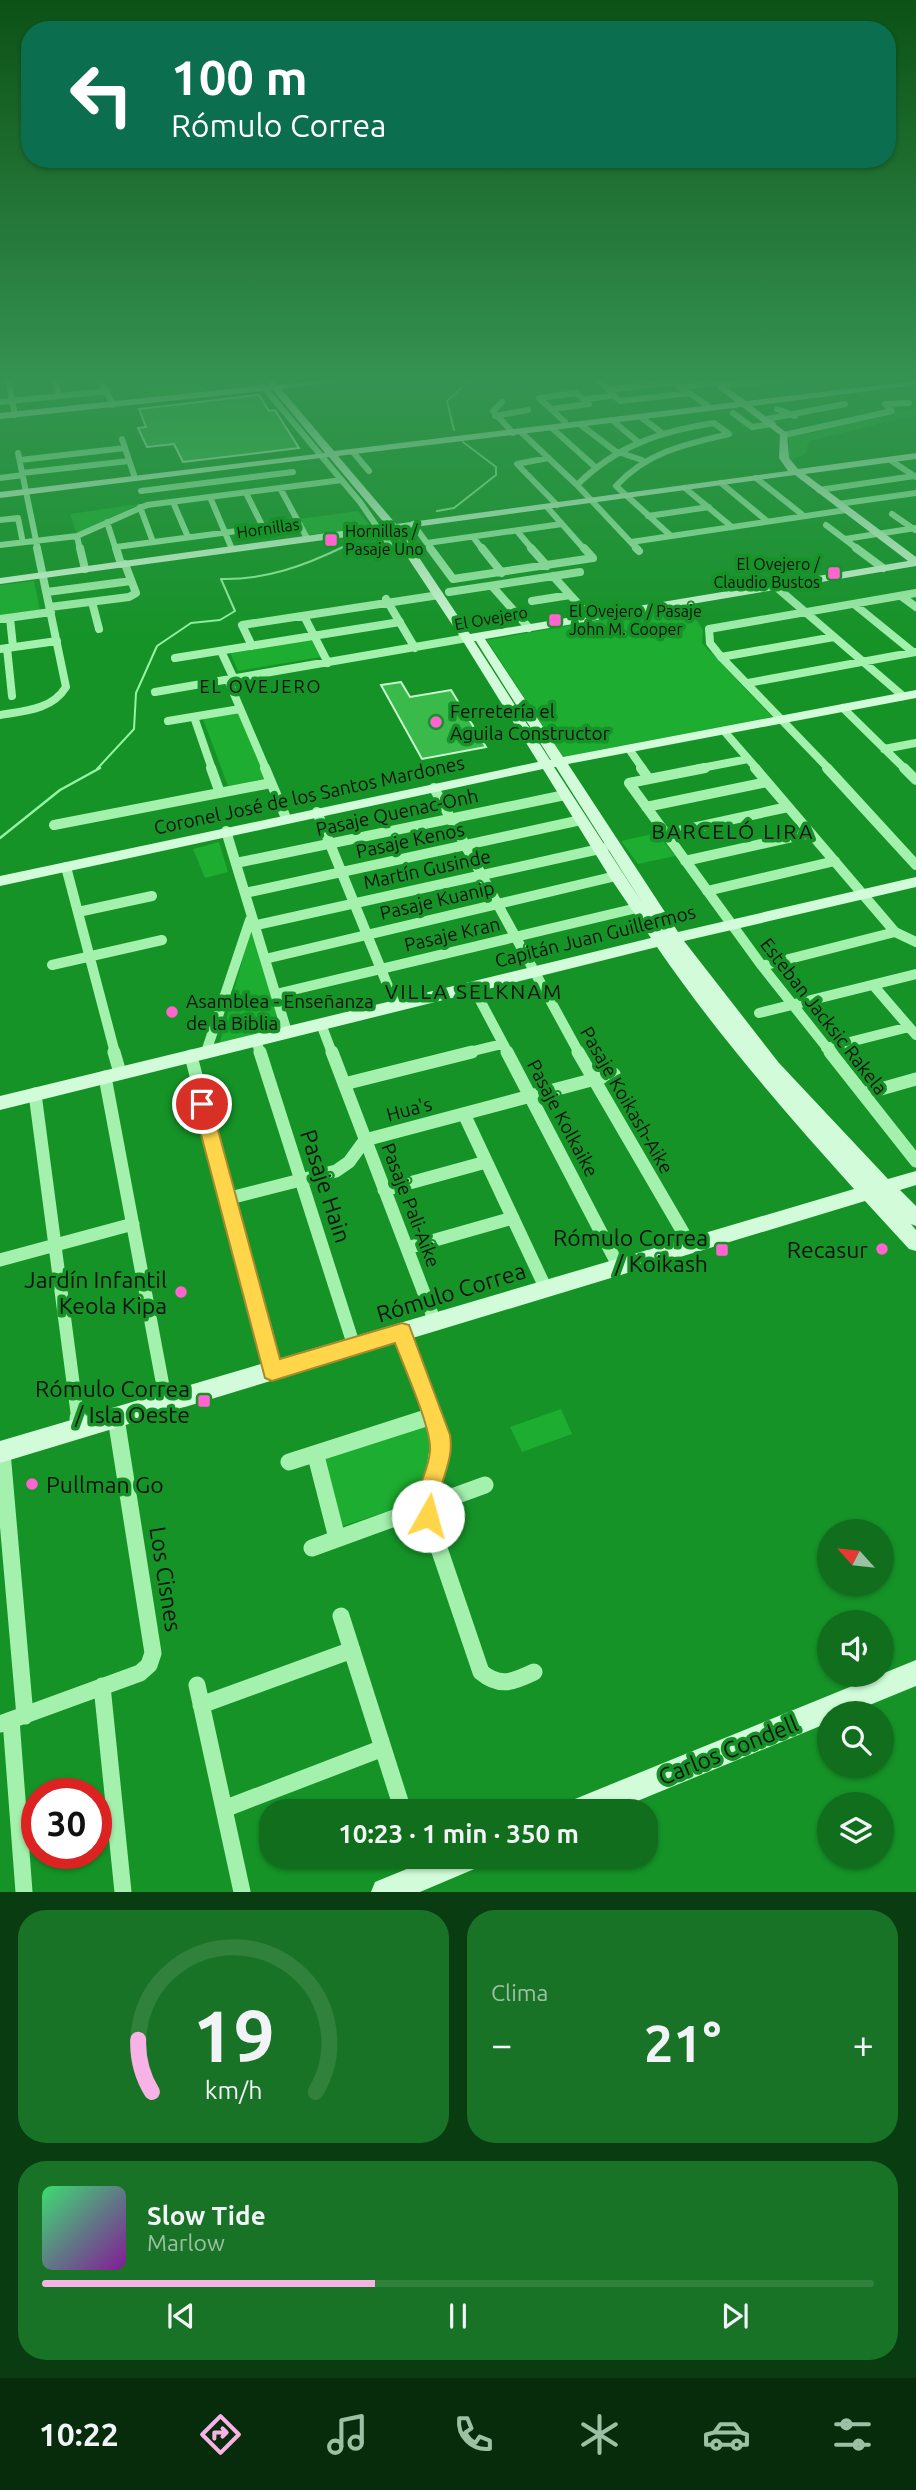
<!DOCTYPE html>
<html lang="es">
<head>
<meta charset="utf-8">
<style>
  body { margin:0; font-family:Ubuntu,sans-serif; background:#197326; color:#f1f3f6; height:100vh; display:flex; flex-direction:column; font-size:26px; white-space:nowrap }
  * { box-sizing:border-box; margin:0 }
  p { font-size:23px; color:#9cc0a4 }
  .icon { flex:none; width:38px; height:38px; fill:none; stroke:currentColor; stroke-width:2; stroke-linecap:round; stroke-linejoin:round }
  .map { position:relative; height:1892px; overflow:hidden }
  .details { display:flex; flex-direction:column; gap:18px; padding:18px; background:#093c10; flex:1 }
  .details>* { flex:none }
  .guide { position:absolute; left:21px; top:21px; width:875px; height:147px; border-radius:28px; box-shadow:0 2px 5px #0004; background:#0b6e4f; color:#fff; overflow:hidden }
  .needle { width:46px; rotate:297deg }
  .tools { position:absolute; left:817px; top:1519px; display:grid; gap:14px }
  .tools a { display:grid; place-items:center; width:77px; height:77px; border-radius:50%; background:#106e1d; box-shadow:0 2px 5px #0004; font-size:35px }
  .speed { position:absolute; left:21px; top:1778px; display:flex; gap:14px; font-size:35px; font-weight:700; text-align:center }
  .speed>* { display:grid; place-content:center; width:91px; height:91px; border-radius:50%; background:#106e1d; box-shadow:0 2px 5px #0004; line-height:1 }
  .speed .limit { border:10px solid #d22; background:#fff; color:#111 }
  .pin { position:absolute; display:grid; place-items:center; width:60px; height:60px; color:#fff; margin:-30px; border:4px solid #fff; border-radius:50%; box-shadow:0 2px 7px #0007 }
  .me { position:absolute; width:77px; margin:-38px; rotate:7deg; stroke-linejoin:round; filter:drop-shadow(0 0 5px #0008) }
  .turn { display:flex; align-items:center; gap:24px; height:147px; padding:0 35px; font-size:32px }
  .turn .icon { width:91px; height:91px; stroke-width:2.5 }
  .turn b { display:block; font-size:49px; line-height:60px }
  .big { font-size:52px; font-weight:600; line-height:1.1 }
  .details .widget { flex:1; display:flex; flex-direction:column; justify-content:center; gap:10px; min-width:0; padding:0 24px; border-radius:28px; background:#197326 }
  .details .dial { align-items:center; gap:0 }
  .dial svg { height:182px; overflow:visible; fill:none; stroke:#30813b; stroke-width:7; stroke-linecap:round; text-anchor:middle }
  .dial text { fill:#f1f3f6; stroke:none }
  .song { display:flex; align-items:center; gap:21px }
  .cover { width:84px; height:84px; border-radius:10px; background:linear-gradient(135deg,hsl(140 70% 55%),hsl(290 70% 35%)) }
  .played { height:7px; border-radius:4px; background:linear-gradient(90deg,#f7b3e5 40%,#30813b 40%) }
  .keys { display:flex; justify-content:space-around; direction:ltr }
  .heat { display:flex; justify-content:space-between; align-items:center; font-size:38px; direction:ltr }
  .details .tiles { flex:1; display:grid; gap:18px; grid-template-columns:1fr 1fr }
  .widget:last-child { grid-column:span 2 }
  .trip { position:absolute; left:259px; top:1799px; width:399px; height:70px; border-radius:28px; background:#106e1d; box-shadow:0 2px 5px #0004; font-weight:600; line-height:70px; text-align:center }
  .menu { display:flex; height:112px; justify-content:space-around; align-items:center; background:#062c0c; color:#9cc0a4 }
  .menu .icon { width:49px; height:49px }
  .menu .active { color:#f7b3e5 }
  .menu b { font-size:32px; color:#f1f3f6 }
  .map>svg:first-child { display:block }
  .green { fill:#1dad30 }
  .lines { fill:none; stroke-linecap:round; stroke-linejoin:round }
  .stream-far1 { stroke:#96f4a1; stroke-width:2 }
  .stream { stroke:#96f4a1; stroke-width:2.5 }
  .building { fill:#39ba4b; stroke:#cbfcd1; stroke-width:2 }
  .street-far4 { stroke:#a4f1ae; stroke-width:6 }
  .street-far3 { stroke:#a4f1ae; stroke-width:8 }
  .street-far2 { stroke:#a4f1ae; stroke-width:10 }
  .street-far1 { stroke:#a4f1ae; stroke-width:13 }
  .street { stroke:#a4f1ae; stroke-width:17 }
  .secondary { fill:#d2fcd9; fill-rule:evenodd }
  .route { fill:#ffd54a; stroke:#a68a30; stroke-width:2 }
  .poi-dot { fill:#ff64d1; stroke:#159327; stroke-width:2.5 }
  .labels { text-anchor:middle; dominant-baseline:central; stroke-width:7; stroke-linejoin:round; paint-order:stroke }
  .far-street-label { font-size:16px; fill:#111; stroke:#159327 }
  .far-poi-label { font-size:16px; fill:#111; stroke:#159327; text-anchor:start }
  .far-neighbourhood-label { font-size:18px; letter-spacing:2px; fill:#111; stroke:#159327 }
  .poi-label { font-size:19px; fill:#111; stroke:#159327; text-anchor:start }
  .street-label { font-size:19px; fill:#111; stroke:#159327 }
  .neighbourhood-label { font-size:21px; letter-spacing:2px; fill:#111; stroke:#159327 }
  .near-street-label { font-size:23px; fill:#111; stroke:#159327 }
  .near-poi-label { font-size:23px; fill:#111; stroke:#159327; text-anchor:end }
</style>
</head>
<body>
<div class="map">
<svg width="916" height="1892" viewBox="0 0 916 1892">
  <rect width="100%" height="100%" fill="#159327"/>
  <path class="green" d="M191 378H212L220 391 148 398 143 384Z
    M916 410V415L809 441 805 454 789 461V436L813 433 866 417Z
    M139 504 80 532H76L70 514Z
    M358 511 371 527 308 535 299 519Z
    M34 581 40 610 0 616V585Z
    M687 605 703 630 702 643 772 717 563 757 487 640Z
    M311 639 321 657 238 671 230 652Z
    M238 713 266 779 228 786 203 719Z
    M657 833 675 856 638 864 621 841Z
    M219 842 228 872 205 878 193 849Z
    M251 929 285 1034 218 1049Z
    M561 1409 572 1434 522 1452 510 1427Z
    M428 1424 434 1446 418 1501 343 1526 324 1463 326 1458Z"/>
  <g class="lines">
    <path class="stream-far1" d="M454 430 447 401 472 378
      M437 511 454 508 496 475V467L463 442
      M97 769 134 729 136 693 157 646 191 623 220 620 235 611 221 579C265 580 304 566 343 547"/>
    <path class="stream" d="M0 838 60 790 100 768"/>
  </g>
  <path class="building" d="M259 395 269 411 275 410 299 448 183 462 174 444 147 447 138 428 146 427 139 409Z
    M401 682 410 697 451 690 486 747 422 759 381 685Z"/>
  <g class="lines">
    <path class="street-far4" d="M8 378 15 415
      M54 378 59 396
      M99 378 113 405
      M256 378 360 502 393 550
      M600 378 598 380 620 401 690 393
      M720 386 792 378
      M683 387 716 383
      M608 390 673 382 707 405
      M585 399 611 396
      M0 402 108 391
      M502 402 493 411 513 433
      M551 409 589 404
      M777 409 795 416
      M733 413 752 427 773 424
      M495 416 528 410
      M642 418 662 433
      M767 419 845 404
      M613 421 637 441
      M565 422 539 398 576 393 589 404
      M581 425 615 451 642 460
      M552 428 594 466
      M521 432 577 485
      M784 435 892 411 885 404 909 403
      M122 439 134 475
      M353 452 369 471
      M18 453 38 550
      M548 458 517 464 557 505
      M20 460 125 448
      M890 460 916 477
      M22 473 129 461
      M0 478 23 475
      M756 478 804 516
      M721 483 767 521
      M280 488 307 538
      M685 488 732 527
      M819 490 914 476
      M141 491 293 472
      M246 493 263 527
      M210 497 232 549
      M173 502 188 537
      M838 504 916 493
      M140 507 153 542
      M547 507 585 550
      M892 514 915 530
      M648 516 709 507
      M0 520 18 518 22 538
      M107 522 116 550
      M413 524 432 550
      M826 525 859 550
      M517 531 533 550
      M77 536 80 550
      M671 536 616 486C647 452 686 444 729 434
      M473 537 483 550
      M845 539 916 528
      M631 542 846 510
      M427 543 562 524
      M0 545 77 536 147 505 342 480
      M116 547 298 523
      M638 550 577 485C616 446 661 431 714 423L729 434"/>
    <path class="street-far3" d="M80 548 85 569
      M116 548 121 564
      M392 548 410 552
      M430 548 453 579 593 558 584 548
      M482 548 502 573
      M531 548 547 566
      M636 548 639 551
      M856 548 883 568
      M553 576 590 617
      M492 586 529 628
      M775 586 903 696
      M47 592 131 581
      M449 592 580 572
      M901 596 916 607
      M386 599 415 648
      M532 601 570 595
      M92 602 99 629
      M854 604 913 652
      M50 607 129 597 136 593 125 564
      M304 616 328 663
      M10 618 13 647
      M0 619 51 612
      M252 646 242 625 439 595
      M7 648 12 696
      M0 649 57 641
      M221 651 234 679
      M721 657 834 637
      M175 658 400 622
      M228 680 266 769
      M748 683 916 652
      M155 692 467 638
      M843 708 905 769
      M0 715C24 711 52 710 66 687L37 548
      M194 717 212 769
      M168 721 240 709
      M724 731 757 769
      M629 749 643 769
      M884 749 916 743
      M696 769 748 759
      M829 769 721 657 710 643 709 629 916 593"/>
    <path class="street-far2" d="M211 768 220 793
      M265 768 286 818
      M641 768 649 779
      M705 768 629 783 762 966 831 1053
      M755 768 895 932 916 942
      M827 768 916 865
      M904 768 916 780
      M434 788 579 1053
      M646 807 767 782
      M317 812 396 1006
      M54 825 271 783
      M226 831 287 1032
      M665 834 788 807
      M685 861 810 833
      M236 863 565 795
      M66 867 115 1053
      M707 891 835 861
      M245 893 581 820
      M78 912 152 896
      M248 927 604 848
      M265 959 616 876
      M52 965 162 940
      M762 966 895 932
      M873 985 916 1035
      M473 987 508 1053
      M276 994 637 908
      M759 1013 916 974
      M321 1024 332 1053
      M256 1040 260 1053
      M826 1048 909 1027
      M206 1052 250 920
      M465 1053 502 1044"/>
    <path class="street-far1" d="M114 1052 120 1073
      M260 1052 354 1346
      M332 1052 435 1322
      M507 1052 619 1267
      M578 1052 691 1246
      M830 1052 916 1161
      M191 1056 272 1371
      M105 1077 166 1402
      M344 1084 472 1052
      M35 1094 78 1420
      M863 1094 916 1079
      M464 1114 546 1289
      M384 1190 486 1162
      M226 1199 336 1171 349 1162 365 1140 614 1074
      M407 1248 513 1218
      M0 1260 133 1224
      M402 1332 433 1420
      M116 1417V1420
      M421 1420 432 1416"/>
    <path class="street" d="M78 1418 79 1429
      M433 1418C447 1456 426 1479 428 1516L481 1672C500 1688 513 1682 534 1672
      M2 1452 25 1716
      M316 1456 337 1538
      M289 1462 426 1418
      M312 1548 485 1485
      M341 1616 403 1811
      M197 1685 242 1892
      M102 1686 123 1892
      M201 1705 352 1650
      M11 1720 24 1892
      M0 1724 140 1673 149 1665 153 1653 116 1418
      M224 1809 383 1748
      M418 1857 424 1876"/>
    <path class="secondary" d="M263 378H272L277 385 337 378H367L281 389 334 451 736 402 704 378H714L746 401 916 381V385L752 406 787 433 789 458 798 469 916 453V459L805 474 916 557V566L485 639 563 757 916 690V698L568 764 678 932 916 877V887L684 941 779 1063 888 1179 916 1171V1185L900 1190 916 1206V1226L911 1224 916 1230V1251L909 1249 865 1201 0 1463V1441L854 1189C785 1112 716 1033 657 947L0 1110V1096L651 938 609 876 543 769 0 886V876L538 762 461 638 390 531 0 584V578L386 525 329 457 0 498V492L325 453 273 390 0 419V413L269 385ZM742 407 780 435 779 458 788 471 396 524 338 456ZM795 475 908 561 470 634 400 529ZM474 641H476L551 760H550ZM554 767H556L643 904Z
      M916 1660V1686L850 1713H830V1722L613 1811H566L570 1801Z
      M436 1857H483L479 1867 420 1892H371L375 1882Z"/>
  </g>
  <linearGradient id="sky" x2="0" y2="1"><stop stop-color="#0c5115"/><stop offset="0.59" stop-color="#359352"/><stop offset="1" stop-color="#359352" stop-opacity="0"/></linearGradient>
  <rect width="916" height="643" fill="url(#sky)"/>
  <path class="route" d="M202 1097 211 1104 280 1359 402 1323 409 1325 450 1435C454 1458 443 1474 439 1496 438 1506 441 1514 436 1524L428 1527 420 1524C408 1496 428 1478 430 1451 432 1429 404 1367 395 1343L272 1381 265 1378 193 1104Z"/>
  <g class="poi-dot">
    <rect x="324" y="533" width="14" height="14" rx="3.5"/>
    <rect x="827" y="566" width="14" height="14" rx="3.5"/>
    <rect x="548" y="613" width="14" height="14" rx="3.5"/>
    <circle cx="436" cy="722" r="7"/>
    <circle cx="172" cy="1012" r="7"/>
    <circle cx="882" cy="1249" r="7"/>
    <rect x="715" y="1243" width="14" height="14" rx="3.5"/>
    <circle cx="181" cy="1292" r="7"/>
    <rect x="197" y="1394" width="14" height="14" rx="3.5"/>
    <circle cx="32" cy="1484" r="7"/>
  </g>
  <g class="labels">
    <g class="far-street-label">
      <text transform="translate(268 528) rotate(-8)">Hornillas</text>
      <text transform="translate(491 618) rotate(-10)">El Ovejero</text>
    </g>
    <g class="far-poi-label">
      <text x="345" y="531">Hornillas /<tspan x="345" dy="18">Pasaje Uno</tspan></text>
      <text x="820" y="564" text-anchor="end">El Ovejero /<tspan x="820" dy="18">Claudio Bustos</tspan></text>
      <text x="569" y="611">El Ovejero / Pasaje<tspan x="569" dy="18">John M. Cooper</tspan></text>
    </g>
    <g class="far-neighbourhood-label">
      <text x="261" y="686">EL OVEJERO</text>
    </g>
    <g class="poi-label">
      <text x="450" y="711">Ferretería el<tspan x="450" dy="22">Aguila Constructor</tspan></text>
      <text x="186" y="1001">Asamblea - Enseñanza<tspan x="186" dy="22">de la Biblia</tspan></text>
    </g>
    <g class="street-label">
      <text transform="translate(309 795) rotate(-12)">Coronel José de los Santos Mardones</text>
      <text transform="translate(397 812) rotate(-12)">Pasaje Quenac-Onh</text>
      <text transform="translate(410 840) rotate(-12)">Pasaje Kenos</text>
      <text transform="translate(427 869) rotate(-12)">Martín Gusinde</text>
      <text transform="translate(437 900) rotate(-13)">Pasaje Kuanip</text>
      <text transform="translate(452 934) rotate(-13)">Pasaje Kran</text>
      <text transform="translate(595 936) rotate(-14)">Capitán Juan Guillermos</text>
      <text transform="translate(824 1016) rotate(52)">Esteban Jacksic Rakela</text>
      <text transform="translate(627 1100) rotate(60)">Pasaje Koikash-Aike</text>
      <text transform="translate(409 1109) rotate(-15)">Hua's</text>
      <text transform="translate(563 1118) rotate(62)">Pasaje Kolkaike</text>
      <text transform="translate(411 1205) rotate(69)">Pasaje Pali-Aike</text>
    </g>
    <g class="neighbourhood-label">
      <text x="733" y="831">BARCELÓ LIRA</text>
      <text x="474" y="991">VILLA SELKNAM</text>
    </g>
    <g class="near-street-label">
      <text transform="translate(326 1186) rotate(72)">Pasaje Hain</text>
      <text transform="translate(451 1292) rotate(-17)">Rómulo Correa</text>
      <text transform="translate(166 1579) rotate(81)">Los Cisnes</text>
      <text transform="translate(728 1750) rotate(-22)">Carlos Condell</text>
    </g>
    <g class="near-poi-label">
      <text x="708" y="1237">Rómulo Correa<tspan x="708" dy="26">/ Koikash</tspan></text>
      <text x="868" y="1249">Recasur</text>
      <text x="167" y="1279">Jardín Infantil<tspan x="167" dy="26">Keola Kipa</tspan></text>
      <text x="190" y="1388">Rómulo Correa<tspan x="190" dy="26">/ Isla Oeste</tspan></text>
      <text x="46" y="1484" text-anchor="start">Pullman Go</text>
    </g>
  </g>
</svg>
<div class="tools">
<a><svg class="needle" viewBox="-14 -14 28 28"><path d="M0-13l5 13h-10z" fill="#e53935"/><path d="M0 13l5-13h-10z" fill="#9cc0a4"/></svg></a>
<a><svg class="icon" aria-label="sound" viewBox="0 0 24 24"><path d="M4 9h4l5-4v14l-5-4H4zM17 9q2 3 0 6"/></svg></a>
<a><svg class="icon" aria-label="search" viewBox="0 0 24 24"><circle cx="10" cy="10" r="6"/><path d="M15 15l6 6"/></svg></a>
<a><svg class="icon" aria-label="layers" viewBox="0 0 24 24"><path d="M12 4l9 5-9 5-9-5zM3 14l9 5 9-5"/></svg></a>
</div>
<div class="speed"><div class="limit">30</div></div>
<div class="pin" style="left:202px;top:1104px;background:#d93025"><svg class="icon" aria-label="arrive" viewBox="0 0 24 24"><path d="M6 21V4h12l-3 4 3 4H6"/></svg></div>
<svg class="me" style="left:428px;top:1516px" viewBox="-20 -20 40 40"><circle r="19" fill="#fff"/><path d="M0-13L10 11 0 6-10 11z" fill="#ffd54a"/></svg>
<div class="trip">10:23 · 1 min · 350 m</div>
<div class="guide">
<div class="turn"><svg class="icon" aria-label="left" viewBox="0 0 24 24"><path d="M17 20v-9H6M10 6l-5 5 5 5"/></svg><div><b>100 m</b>Rómulo Correa</div></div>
</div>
</div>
<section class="details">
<div class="tiles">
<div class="widget dial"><svg viewBox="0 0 100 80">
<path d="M14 69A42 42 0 1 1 86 69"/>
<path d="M14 69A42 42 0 0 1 8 46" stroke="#f7b3e5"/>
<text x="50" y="56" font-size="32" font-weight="700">19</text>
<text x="50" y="72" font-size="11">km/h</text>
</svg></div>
<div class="widget"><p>Clima</p>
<div class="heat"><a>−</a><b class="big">21°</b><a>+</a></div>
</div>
<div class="widget">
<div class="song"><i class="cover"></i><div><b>Slow Tide</b><p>Marlow</p></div></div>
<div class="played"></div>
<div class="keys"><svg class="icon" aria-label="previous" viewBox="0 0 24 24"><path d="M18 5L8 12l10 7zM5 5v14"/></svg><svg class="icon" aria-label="pause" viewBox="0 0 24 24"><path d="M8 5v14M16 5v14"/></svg><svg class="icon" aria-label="next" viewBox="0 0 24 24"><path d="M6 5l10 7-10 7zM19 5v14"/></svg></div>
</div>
</div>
</section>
<nav class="menu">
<b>10:22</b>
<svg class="icon active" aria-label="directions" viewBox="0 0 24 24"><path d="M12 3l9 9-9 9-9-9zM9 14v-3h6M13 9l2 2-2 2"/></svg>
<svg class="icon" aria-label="music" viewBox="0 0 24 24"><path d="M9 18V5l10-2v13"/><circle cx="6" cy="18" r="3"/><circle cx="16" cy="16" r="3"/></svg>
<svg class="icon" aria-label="phone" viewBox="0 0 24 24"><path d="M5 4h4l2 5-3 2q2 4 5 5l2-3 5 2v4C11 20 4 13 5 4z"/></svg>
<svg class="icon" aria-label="climate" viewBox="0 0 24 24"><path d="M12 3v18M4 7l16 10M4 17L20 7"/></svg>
<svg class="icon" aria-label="car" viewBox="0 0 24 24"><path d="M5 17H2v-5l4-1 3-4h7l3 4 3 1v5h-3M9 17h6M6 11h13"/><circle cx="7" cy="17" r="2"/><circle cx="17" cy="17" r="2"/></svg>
<svg class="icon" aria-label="filters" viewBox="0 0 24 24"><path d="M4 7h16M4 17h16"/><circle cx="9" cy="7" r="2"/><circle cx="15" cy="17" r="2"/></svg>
</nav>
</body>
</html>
